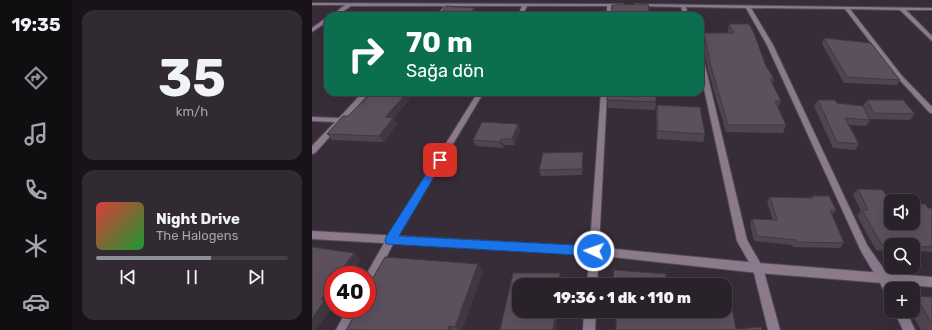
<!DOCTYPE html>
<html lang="tr">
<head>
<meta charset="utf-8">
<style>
  body { margin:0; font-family:Rubik,sans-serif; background:#312a33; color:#f1f3f6; height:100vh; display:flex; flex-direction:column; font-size:15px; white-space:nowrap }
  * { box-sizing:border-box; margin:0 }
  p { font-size:13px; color:#a5a4a9 }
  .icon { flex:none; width:22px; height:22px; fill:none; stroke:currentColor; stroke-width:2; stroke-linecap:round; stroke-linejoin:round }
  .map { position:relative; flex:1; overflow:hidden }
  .sheet { display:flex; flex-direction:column; gap:10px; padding:10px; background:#171318; width:240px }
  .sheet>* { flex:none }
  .hud { position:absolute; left:12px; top:12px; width:380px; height:84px; border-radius:12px; box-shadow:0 4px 16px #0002,0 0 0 1px #453f47; background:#0b6e4f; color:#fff; overflow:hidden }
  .buttons { position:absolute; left:572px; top:194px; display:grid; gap:8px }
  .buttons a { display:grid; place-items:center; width:36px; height:36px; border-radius:8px; background:#29222b; box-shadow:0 4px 16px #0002,0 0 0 1px #453f47; font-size:20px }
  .speed { position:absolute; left:12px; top:266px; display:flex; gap:8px; font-size:20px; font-weight:700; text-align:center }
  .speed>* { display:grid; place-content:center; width:52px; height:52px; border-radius:50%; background:#29222b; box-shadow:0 4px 16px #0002,0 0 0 1px #453f47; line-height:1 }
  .speed .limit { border:6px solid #d22; background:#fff; color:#111 }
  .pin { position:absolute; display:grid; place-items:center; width:34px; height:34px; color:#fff; margin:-17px; border-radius:8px; box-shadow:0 2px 6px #0006 }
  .me { position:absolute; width:44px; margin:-22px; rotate:273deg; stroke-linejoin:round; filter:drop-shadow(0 0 3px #0008) }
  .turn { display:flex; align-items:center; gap:14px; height:84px; padding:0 16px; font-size:18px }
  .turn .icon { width:52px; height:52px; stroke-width:2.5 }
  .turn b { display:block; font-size:28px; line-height:34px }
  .sheet .tile { flex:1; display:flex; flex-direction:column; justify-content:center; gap:6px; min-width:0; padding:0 14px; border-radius:12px; background:#312a33 }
  .sheet .dial { align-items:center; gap:0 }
  .dial b { font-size:52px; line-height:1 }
  .song { display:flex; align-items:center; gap:12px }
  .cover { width:48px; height:48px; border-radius:6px; background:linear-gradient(135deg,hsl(0 70% 55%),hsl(130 70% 35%)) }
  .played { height:4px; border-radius:2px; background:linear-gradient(90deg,#8c9099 60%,#453f47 60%) }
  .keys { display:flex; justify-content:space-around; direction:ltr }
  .trip { position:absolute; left:200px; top:278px; width:220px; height:40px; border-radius:12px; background:#29222b; box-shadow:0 4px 16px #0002,0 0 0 1px #453f47; font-weight:800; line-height:40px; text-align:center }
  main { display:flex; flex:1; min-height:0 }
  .dock { display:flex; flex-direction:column; width:72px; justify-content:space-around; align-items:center; background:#100e11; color:#a5a4a9 }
  .dock .icon { width:28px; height:28px }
  .dock .on { color:#8c9099 }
  .dock b { font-size:18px; color:#f1f3f6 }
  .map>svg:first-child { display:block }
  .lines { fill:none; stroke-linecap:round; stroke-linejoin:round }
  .minor-casing { stroke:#544a56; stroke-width:2 }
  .tertiary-casing { stroke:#544a56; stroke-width:2 }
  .minor { fill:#8a7a8c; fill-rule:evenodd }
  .tertiary { fill:#8a7a8c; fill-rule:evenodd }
  .wall { fill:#4f4550 }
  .shaded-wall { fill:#403841 }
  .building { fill:#5c505d; stroke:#403841 }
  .route { fill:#1a73e8; stroke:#114b97 }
</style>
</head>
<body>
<main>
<nav class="dock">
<b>19:35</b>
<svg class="icon on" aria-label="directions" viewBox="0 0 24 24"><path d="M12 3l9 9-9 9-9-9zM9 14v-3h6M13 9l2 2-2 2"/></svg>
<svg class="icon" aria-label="music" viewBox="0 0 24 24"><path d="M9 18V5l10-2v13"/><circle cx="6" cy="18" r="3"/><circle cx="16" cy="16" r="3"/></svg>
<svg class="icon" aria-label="phone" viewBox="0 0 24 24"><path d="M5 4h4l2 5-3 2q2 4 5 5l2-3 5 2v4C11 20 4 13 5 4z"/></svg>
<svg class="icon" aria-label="climate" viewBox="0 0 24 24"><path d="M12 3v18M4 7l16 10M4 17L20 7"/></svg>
<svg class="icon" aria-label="car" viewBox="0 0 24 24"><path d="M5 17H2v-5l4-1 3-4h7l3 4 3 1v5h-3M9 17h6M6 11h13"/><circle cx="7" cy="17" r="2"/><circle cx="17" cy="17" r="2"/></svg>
</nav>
<section class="sheet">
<div class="tile dial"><b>35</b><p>km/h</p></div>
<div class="tile">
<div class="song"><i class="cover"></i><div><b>Night Drive</b><p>The Halogens</p></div></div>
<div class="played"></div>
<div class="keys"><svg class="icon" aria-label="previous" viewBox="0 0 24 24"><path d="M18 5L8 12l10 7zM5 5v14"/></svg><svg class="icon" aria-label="pause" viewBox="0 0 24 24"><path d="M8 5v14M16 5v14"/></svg><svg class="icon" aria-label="next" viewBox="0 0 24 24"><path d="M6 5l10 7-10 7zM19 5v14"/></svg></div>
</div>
</section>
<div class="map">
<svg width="620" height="330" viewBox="0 0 620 330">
  <rect width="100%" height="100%" fill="#372d39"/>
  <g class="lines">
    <g class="minor-casing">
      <path id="minor" d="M0 3 311 4 313 5 311 6H299V16H295V6H215L210 16H206L210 6H138L129 16H124L133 6H39L24 16H19L33 5H0Z
        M325 4 620 8V10H594L620 36V41L588 10 538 9 590 76 620 107V113H618L586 78 533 9 439 8 461 45 555 245 576 275 583 289H579V298L575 297 568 283 549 251 455 45 434 8 374 7 376 16H372L369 7 323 6V4Z
        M14 18H16V21L0 32V28Z
        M388 55 391 57 435 240 451 268 468 330H456L441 269 425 241 388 70Z
        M51 92H58L3 153 0 154V146L23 122 0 121V117L27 118Z
        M166 92H172L81 244 59 288 55 289 54 275 75 238Z
        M289 92H295L285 285H275Z
        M35 309H47L36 330H24Z
        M272 311H284L283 330H271Z
        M582 311H594L603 330H591Z"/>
    </g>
    <g class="tertiary-casing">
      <path id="tertiary" d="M0 231 282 247 446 263 620 277V287L446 273 282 255 0 239Z"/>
    </g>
    <use href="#minor" class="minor"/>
    <use href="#tertiary" class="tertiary"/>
  </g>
  <path class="wall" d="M417 24 454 66 462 79 460 84 469 101 466 107 474 125 471 133 414 132 397 74 390 40 392 33H417L416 31Z
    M512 38 588 80 585 85 532 83 510 44Z
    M98 99 81 119 85 124 72 142 20 140 15 134 36 116Z
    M295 100 344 102 343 110 296 108Z
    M506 100 525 103 558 120 554 126 537 125 547 144 543 150 521 148 502 106Z
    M555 100 603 114 598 120 558 119 551 106Z
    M345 105 393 134 391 142 345 139 344 113Z
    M206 124 208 130 202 145H192L191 148 164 146 161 140Z
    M271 158 270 175 229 176 227 170Z
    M546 189 579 203 620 208V252L601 251V245H579V251L564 250 545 216 549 211 541 194Z
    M500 196 524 210 520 215 532 243 528 248 481 247 480 245 442 241 438 224 440 219 461 220 455 202 458 197 499 198Z
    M171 271 150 330H34L40 319 38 318Z
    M604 296 620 297V330H609L598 311H601V298Z
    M296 313 424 329 450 330H304V319L297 318Z"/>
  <path class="shaded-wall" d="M163 8 164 13 159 12Z
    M95 93 98 99 81 119 85 124 72 142 67 136 73 117Z
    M206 124 208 130 202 145 200 139Z
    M189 139 192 145 191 148 188 142Z
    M42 253 49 259 38 275H26Z
    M166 264 171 271 150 330H146L143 327Z
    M248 273 249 278V285H247Z
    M21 282V299L18 303 21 305V306L4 330H0V319L9 300Z
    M244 311H246L244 330H241Z
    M137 326 142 330H136Z"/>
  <path class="building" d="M336 4 338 16H299L300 5Z
    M134 6 163 8 159 12 193 13 191 16H127Z
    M417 24H437L442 33 454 66 462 79H458L469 101H463L474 125H416L399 67 392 33H422Z
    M512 38 559 43 588 80 535 77Z
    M61 92H80L95 93 73 117 81 118 67 136 15 134 31 116H36Z
    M296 92H344V102L295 100Z
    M506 100H523L525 103 551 106 558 120 533 118 547 144 525 142Z
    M555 100H591L603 114 562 113Z
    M345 105 388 107 393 134 346 131Z
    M170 122 206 124 200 139H189L188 142 161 140Z
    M271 152 270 169 227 170 231 153Z
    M546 189 571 190 579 203V223H601V204H613L616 208H620V247L601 246V245H570L550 210H556Z
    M500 196H517L524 210H518L532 243 485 242 484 240 445 236 440 219 465 220 458 197 501 198Z
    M0 247 42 253 26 275H21V282L9 300H13L0 319Z
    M73 257 166 264 143 327 137 326 136 330H34L41 318H38L43 309H55V288Z
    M302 270 354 274V280L409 279V285H300Z
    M201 273H248L247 285H207V311H244L241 330H188Z
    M604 296 620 297V324Z
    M413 297H418L424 329 449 327 450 330H304V314L296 313 297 311H413Z"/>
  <path class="route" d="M128 156 132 160 87 236 282 246 286 248 288 251 286 255 282 256 74 244 73 241 74 237 125 157Z"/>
</svg>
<div class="buttons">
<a><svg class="icon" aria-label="sound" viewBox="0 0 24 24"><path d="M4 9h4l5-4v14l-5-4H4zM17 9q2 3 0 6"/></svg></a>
<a><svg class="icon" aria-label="search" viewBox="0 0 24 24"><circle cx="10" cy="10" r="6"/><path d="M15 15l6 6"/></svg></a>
<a>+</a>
</div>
<div class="speed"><div class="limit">40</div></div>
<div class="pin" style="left:128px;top:160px;background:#d93025"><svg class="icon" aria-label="arrive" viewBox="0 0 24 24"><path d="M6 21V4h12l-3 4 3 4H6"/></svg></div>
<svg class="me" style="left:282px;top:251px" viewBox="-20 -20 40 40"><circle r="17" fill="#1a73e8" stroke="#fff" stroke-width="3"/><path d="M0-11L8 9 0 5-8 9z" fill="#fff"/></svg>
<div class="trip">19:36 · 1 dk · 110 m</div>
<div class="hud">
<div class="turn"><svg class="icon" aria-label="right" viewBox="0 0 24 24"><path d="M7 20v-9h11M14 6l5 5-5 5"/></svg><div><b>70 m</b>Sağa dön</div></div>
</div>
</div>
</main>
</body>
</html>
